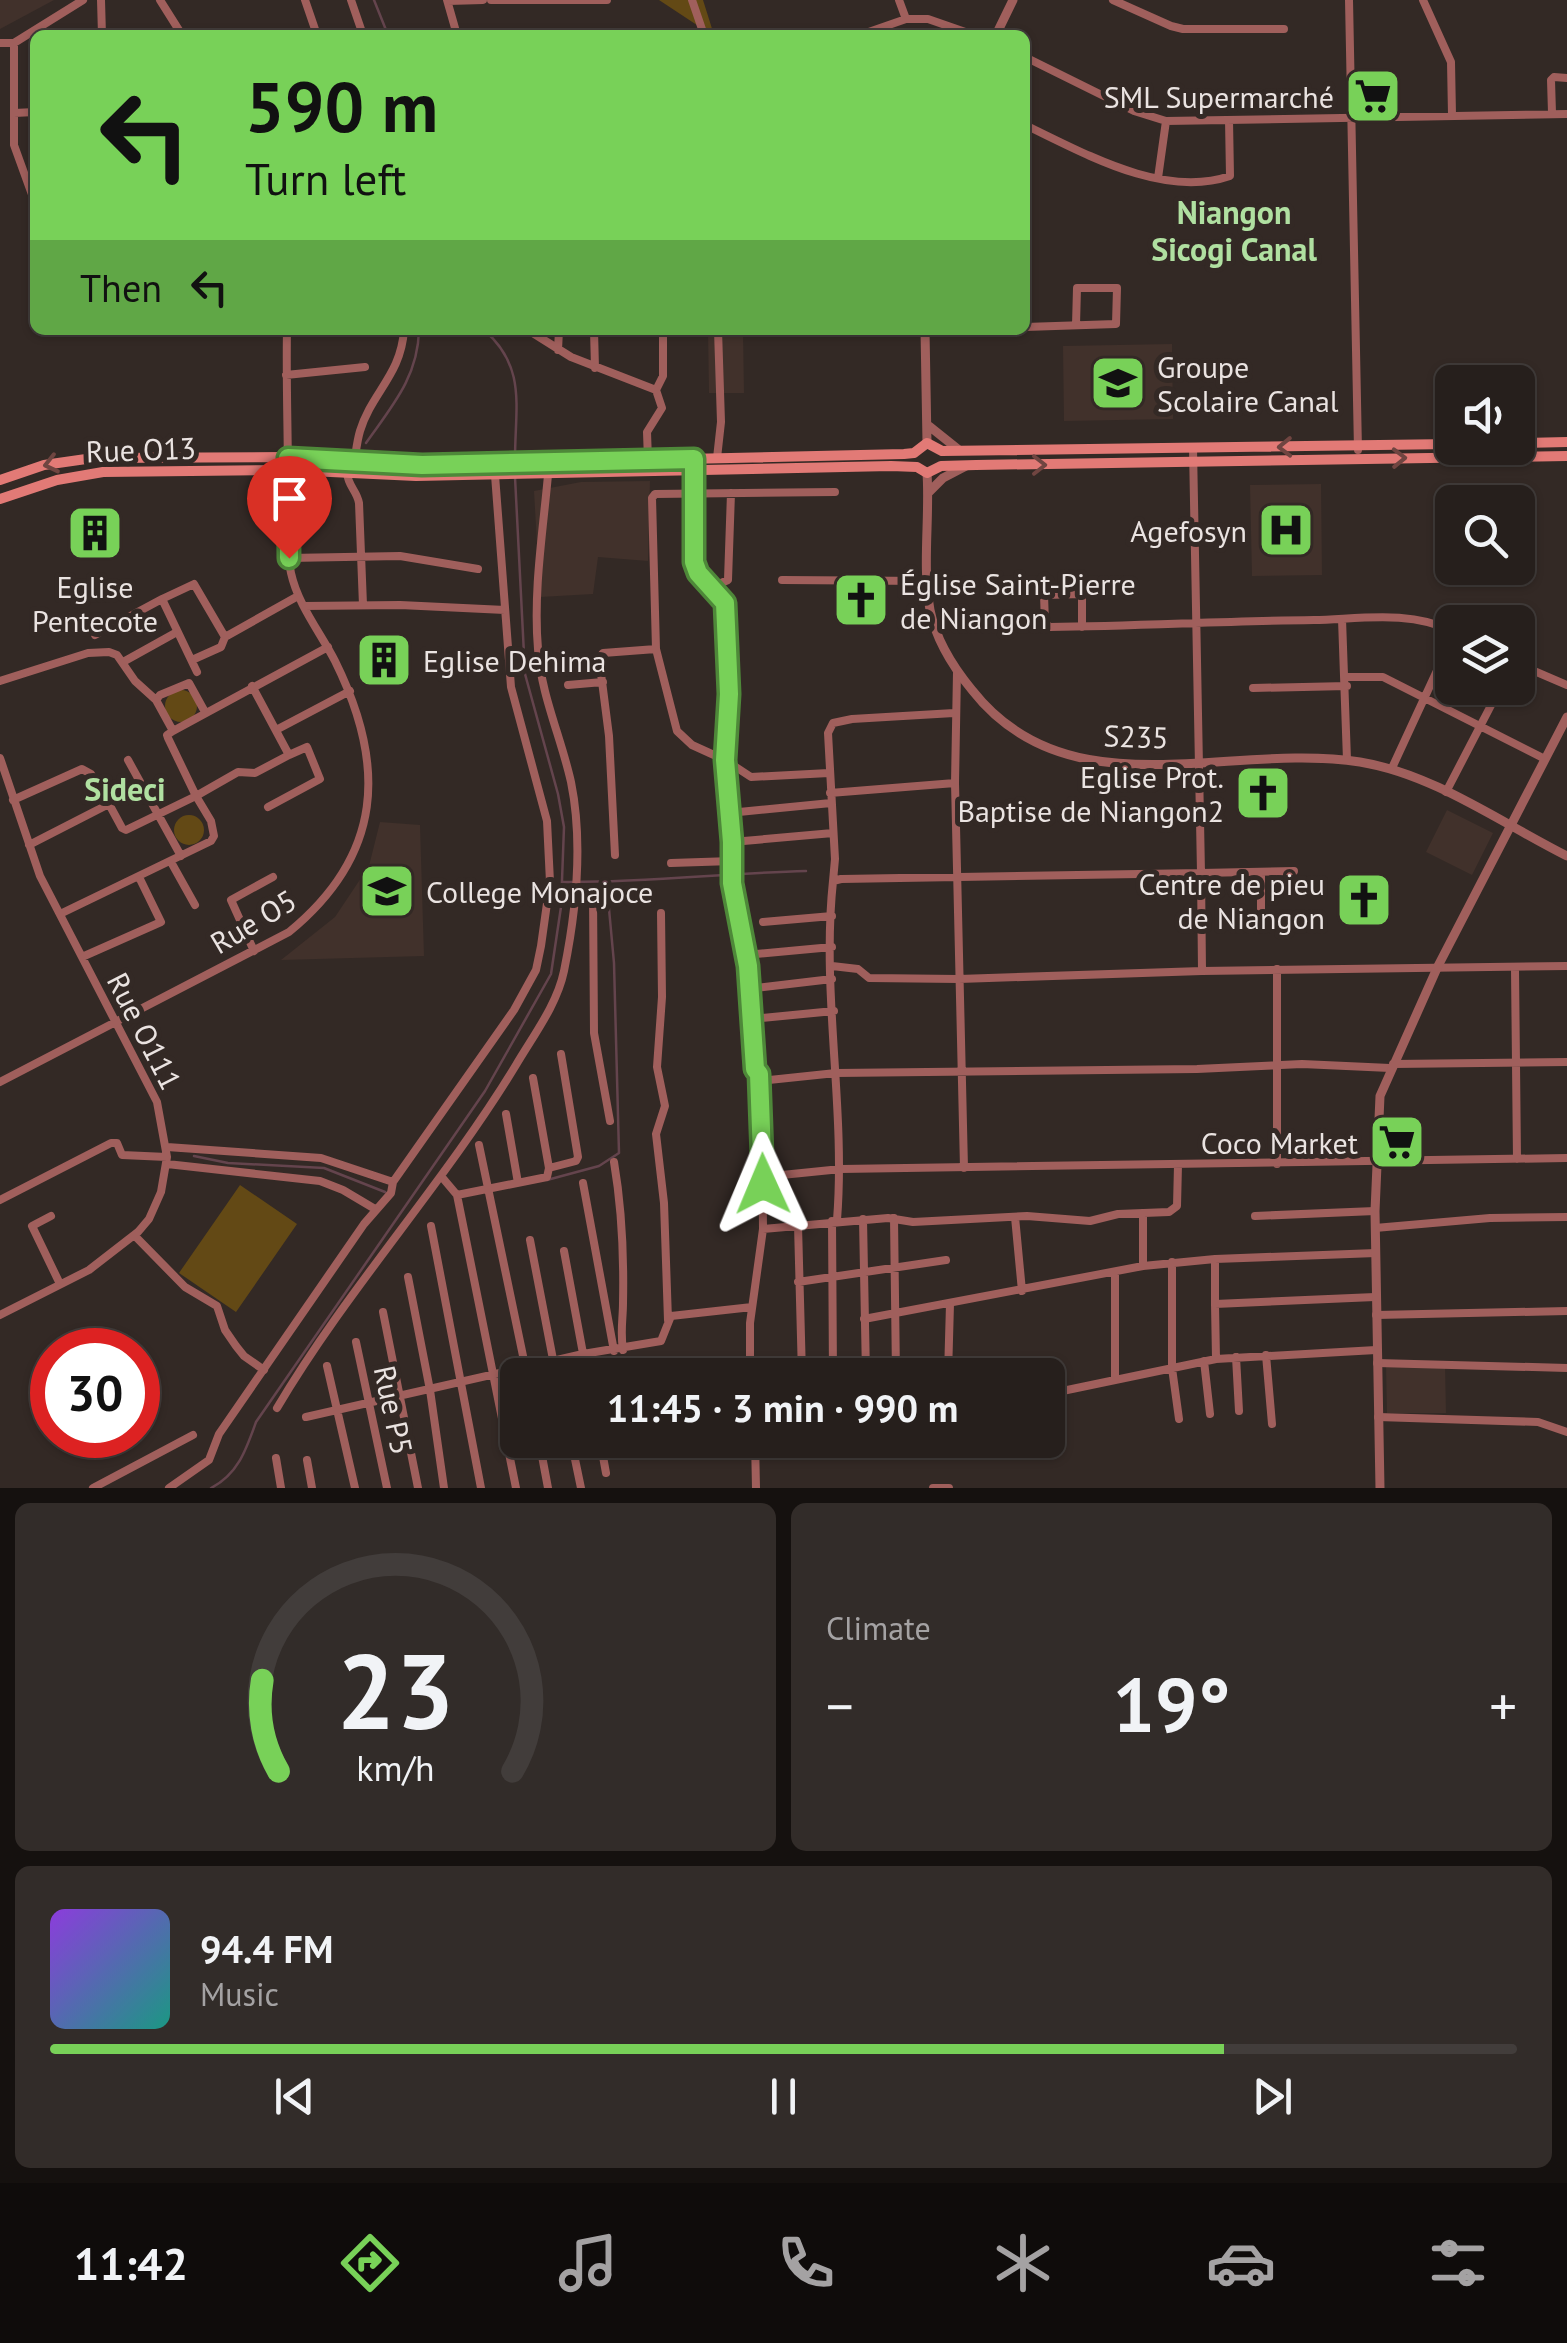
<!DOCTYPE html>
<html lang="en">
<head>
<meta charset="utf-8">
<style>
  body { margin:0; font-family:"PT Sans",sans-serif; background:#322c29; color:#f1f3f6; height:100vh; display:flex; flex-direction:column; font-size:38px; white-space:nowrap }
  * { box-sizing:border-box; margin:0 }
  p { font-size:32px; color:#a4a2a3 }
  .icon { flex:none; width:55px; height:55px; fill:none; stroke:currentColor; stroke-width:2; stroke-linecap:round; stroke-linejoin:round }
  .map { position:relative; height:1488px; overflow:hidden }
  .side { display:flex; flex-direction:column; gap:15px; padding:15px; background:#15110f; flex:1 }
  .side>* { flex:none }
  .top-card { position:absolute; left:30px; top:30px; width:1000px; height:305px; border-radius:15px; box-shadow:0 2px 8px #0004,0 0 0 2px #423d3b; background:#78d158; color:#111; overflow:hidden }
  .controls { position:absolute; left:1435px; top:365px; display:grid; gap:20px }
  .controls a { display:grid; place-items:center; width:100px; height:100px; border-radius:15px; background:#261f1c; box-shadow:0 2px 8px #0004,0 0 0 2px #423d3b; font-size:50px }
  .speed { position:absolute; left:30px; top:1328px; display:flex; gap:20px; font-size:50px; font-weight:700; text-align:center }
  .speed>* { display:grid; place-content:center; width:130px; height:130px; border-radius:50%; background:#261f1c; box-shadow:0 2px 8px #0004,0 0 0 2px #423d3b; line-height:1 }
  .speed .limit { border:15px solid #d22; background:#fff; color:#111 }
  .pin { position:absolute; display:grid; place-items:center; width:85px; height:85px; color:#fff; margin:-102px -42px; border-radius:50% 50% 50% 0; rotate:-45deg; box-shadow:0 0 10px #0007 }
  .pin .icon { rotate:45deg }
  .me { position:absolute; width:110px; margin:-55px; rotate:359deg; stroke-linejoin:round; filter:drop-shadow(0 0 8px #0008) }
  .turn { display:flex; align-items:center; gap:35px; height:210px; padding:0 50px; font-size:45px }
  .turn .icon { width:130px; height:130px; stroke-width:2.5 }
  .turn b { display:block; font-size:70px; line-height:85px }
  .then { display:flex; align-items:center; height:95px; padding:0 50px; background:#0003; gap:20px; font-size:38px }
  .big { font-size:75px; font-weight:700; line-height:1.1 }
  .side .widget { flex:1; display:flex; flex-direction:column; justify-content:center; gap:15px; min-width:0; padding:0 35px; border-radius:15px; background:#322c29 }
  .side .dial { align-items:center; gap:0 }
  .dial svg { height:260px; overflow:visible; fill:none; stroke:#423d3b; stroke-width:7; stroke-linecap:round; text-anchor:middle }
  .dial text { fill:#f1f3f6; stroke:none }
  .song { display:flex; align-items:center; gap:30px }
  .cover { width:120px; height:120px; border-radius:15px; background:linear-gradient(135deg,hsl(270 70% 55%),hsl(170 70% 35%)) }
  .played { height:10px; border-radius:5px; background:linear-gradient(90deg,#78d158 80%,#423d3b 80%) }
  .keys { display:flex; justify-content:space-around; direction:ltr }
  .heat { display:flex; justify-content:space-between; align-items:center; font-size:55px; direction:ltr }
  .side .tiles { flex:1; display:grid; gap:15px; grid-template-columns:1fr 1fr }
  .widget:last-child { grid-column:span 2 }
  .trip { position:absolute; left:500px; top:1358px; width:565px; height:100px; border-radius:15px; background:#261f1c; box-shadow:0 2px 8px #0004,0 0 0 2px #423d3b; font-weight:700; line-height:100px; text-align:center }
  .dock { display:flex; height:160px; justify-content:space-around; align-items:center; background:#0f0c0b; color:#a4a2a3 }
  .dock .icon { width:70px; height:70px }
  .dock .current { color:#78d158 }
  .dock b { font-size:45px; color:#f1f3f6 }
  .map>svg:first-child { display:block }
  .built { fill:#41312b }
  .green { fill:#634915 }
  .lines { fill:none; stroke-linecap:round; stroke-linejoin:round }
  .stream { stroke:#64444d; stroke-width:2.5 }
  .minor { stroke:#a05f5c; stroke-width:8 }
  .tertiary { stroke:#a05f5c; stroke-width:9 }
  .secondary { stroke:#e27a76; stroke-width:10 }
  .oneway { stroke:#704541 }
  .route-casing { stroke:#4e8839; stroke-width:25 }
  .route { stroke:#78d158; stroke-width:18 }
  .labels { text-anchor:middle; dominant-baseline:central; stroke-width:10; stroke-linejoin:round; paint-order:stroke }
  .poi-label { font-size:30px; fill:#eae3e1; stroke:#332925; text-anchor:end }
  .street-label { font-size:30px; fill:#eae3e1; stroke:#332925 }
  .neighbourhood-label { font-size:32px; font-weight:bold; fill:#b0e0a1; stroke:#332925 }
</style>
</head>
<body>
<div class="map">
<svg width="1567" height="1488" viewBox="0 0 1567 1488">
  <rect width="100%" height="100%" fill="#332925"/>
  <path class="built" d="M0 0H54L0 29Z
    M708 330H743L744 393H709Z
    M1172 344 1173 419 1064 421 1063 346Z
    M650 481 648 561 598 557 593 594 540 597 534 491 581 482Z
    M1321 484 1322 575 1252 576 1250 485Z
    M1447 810 1493 833 1472 875 1426 852Z
    M380 822 420 825 424 956 281 960 335 917 369 866Z
    M1445 1364 1446 1413H1387L1386 1365Z"/>
  <path class="green" d="M659 0H703L714 35H712Z
    M165 706a16 16 0 1 1 32 0a16 16 0 1 1-32 0Z
    M174 830a15 15 0 1 1 30 0a15 15 0 1 1-30 0Z
    M240 1185 297 1224 236 1312 179 1273Z"/>
  <g class="lines">
    <path class="stream" d="M374 0 388 35
      M484 330C527 367 515 407 515 459
      M366 443C392 406 418 377 419 330
      M563 882C644 883 725 873 806 871
      M194 1156 228 1163 324 1168 385 1192
      M547 1180 599 1166 619 1153 614 963 608 898
      M211 1488C238 1474 246 1450 256 1422L485 1091 551 974 561 907 564 827 558 794 525 674 515 477"/>
    <path class="minor" d="M101 0 102 35
      M160 0 182 35
      M305 0 317 35
      M351 0 363 35
      M447 0 457 35
      M491 0H607
      M692 0 704 35
      M899 0 906 19H928L974 35
      M1113 0 1171 26 1183 29H1284
      M1349 0 1358 450
      M1423 0 1451 62 1452 115
      M448 1 483 0
      M472 35 618 34
      M860 35 906 19
      M0 43H14L83 0
      M14 43V145L35 203
      M1025 57 1134 111 1166 121 1567 114
      M14 113 35 112
      M1552 113 1551 80 1554 77 1567 78
      M1025 125C1084 153 1163 199 1230 176L1229 120
      M1158 178 1166 121
      M1025 327 1116 324 1117 288H1077L1076 325
      M528 330 571 357 656 390 662 408 647 432 648 460
      M594 330 595 368
      M925 331 942 330
      M558 350 559 330
      M286 375 365 367
      M656 390 663 376V330
      M1193 448 1201 873 1294 871
      M717 458 721 422 718 330
      M354 463C356 452 357 441 360 431 372 392 401 375 404 330
      M694 468 695 562 698 573 725 603 729 694 725 760 732 842V883L748 966 755 1069 759 1074 762 1126 763 1229 750 1323V1375
      M347 473C348 486 357 491 359 503L363 605
      M289 558 400 556 478 569
      M782 580 928 581
      M712 587 728 580 731 493
      M162 599 194 584 225 637
      M304 606 400 605 505 610
      M1342 619 1347 760
      M1082 627V594L1044 595 1045 623 1050 627C1138 626 1226 621 1314 620 1360 619 1410 610 1452 631
      M95 635 162 599 197 672
      M192 660 221 647 225 637 298 596
      M123 662 177 632
      M1518 664 1567 685
      M957 672 955 783 964 1168
      M1346 677H1383L1545 759
      M0 681 88 653 109 652 117 655 135 681 156 700 173 731 328 647
      M568 685 603 682
      M252 686 289 755 307 747 320 779 268 807
      M1253 688 1347 686
      M156 700 160 695 189 683 205 712
      M276 730 350 691
      M173 731 167 735 168 738 196 796 238 772 255 773 289 755
      M0 758 40 876 157 1102 167 1157 161 1192 149 1219 138 1232 89 1270 0 1315
      M128 760 181 856
      M1392 768 1447 649
      M829 773 751 777 725 760 692 745 677 731 656 649 652 498 655 494 835 492
      M1446 792 1500 688
      M830 793 955 783
      M13 800 82 769 91 774 109 804
      M729 813 831 803
      M732 842 833 833
      M29 845 109 804 122 828 126 830 196 796 211 821 214 836 211 841 60 914
      M615 855 609 736 599 658 603 653 656 649
      M171 862 195 905
      M671 863 732 861
      M1261 872V919
      M833 881 835 859 828 733 833 723 852 719 954 713
      M593 894 594 1033 610 1121
      M573 896 619 892
      M661 913 662 997 657 1067 665 1106 656 1134 664 1203 668 1320
      M763 922 832 916
      M254 951 231 900 273 877
      M746 955 832 947
      M82 957 161 922 139 877
      M832 966 858 969 869 978 959 979 1202 971 1567 966
      M1515 969 1517 1159
      M748 989 832 979
      M752 1019 834 1011
      M1393 1064 1567 1062
      M760 1081 836 1073 1197 1069 1302 1064 1390 1068
      M0 1082 289 932C383 855 387 766 335 661 320 632 298 605 291 573 285 544 288 511 288 482 288 431 286 381 287 330
      M506 1114 518 1183
      M479 1145 527 1375
      M167 1147 321 1158 393 1182 514 1010 536 970 541 946 550 882 547 821 511 687 495 475
      M614 1162C622 1209 624 1255 623 1303 623 1319 620 1332 623 1350
      M167 1164 320 1181 343 1190 375 1209
      M1277 1164V969
      M549 1168 576 1161 578 1157 561 1054
      M441 1176 457 1195 547 1177 549 1168 533 1078
      M762 1177 841 1169 1567 1158
      M583 1183 614 1351
      M457 1195 516 1488
      M0 1200 111 1143H117L122 1155 167 1157
      M1143 1213V1266
      M51 1216 32 1226 60 1284
      M1255 1216 1375 1211
      M1015 1217 1022 1291
      M894 1218 896 1375
      M863 1219 866 1375
      M837 1220C846 1108 821 994 833 881L841 879 1201 873 1202 971
      M832 1221 833 1375
      M798 1225 802 1375
      M431 1226 481 1488
      M1375 1228 1490 1218 1567 1217
      M763 1229 888 1218 913 1222 1027 1216 1090 1221 1118 1214 1169 1212 1177 1206 1178 1165
      M134 1235 185 1287 217 1306 225 1330 236 1346 244 1356 264 1370
      M530 1240 556 1375
      M564 1251 587 1375
      M1215 1259V1304
      M1172 1262V1368L1179 1419
      M1115 1273V1379
      M408 1277 430 1390 444 1488
      M798 1282 946 1260
      M383 1312 418 1488
      M1376 1315 1567 1311
      M864 1319 1143 1266 1215 1259 1376 1253
      M356 1342 387 1488
      M1266 1355 1272 1424
      M1236 1357 1239 1411
      M1216 1359 1215 1304 1375 1297
      M1204 1361 1210 1414
      M1377 1363 1567 1368
      M327 1366 355 1488
      M948 1375 950 1304
      M1048 1394 1216 1359 1376 1350
      M277 1408C348 1288 443 1185 516 1065 533 1036 557 1005 564 971 576 912 583 841 571 782 561 737 541 695 538 649 533 592 543 531 548 475
      M306 1417 583 1354 661 1341 671 1316 752 1307
      M1378 1417 1538 1422 1567 1432
      M539 1440 548 1488
      M571 1440 581 1488
      M600 1440 606 1473
      M755 1440 756 1488
      M756 1453 834 1440
      M276 1458 281 1488
      M307 1460 312 1488
      M93 1488 193 1435
      M169 1488 209 1460 219 1434 364 1224 391 1193 393 1182
      M933 1488H949"/>
    <path class="tertiary" d="M996 35 1013 0
      M925 330 927 443
      M929 426 959 450
      M927 473C930 517 922 566 930 610 936 640 953 667 972 690 1069 814 1230 741 1360 762 1434 774 1501 823 1567 856
      M928 493 943 478 966 466
      M1380 1488 1375 1211 1380 1096 1438 966 1567 717"/>
    <path class="secondary" d="M1518 443 1567 442
      M0 480 44 465 93 458 288 457 422 465 904 454 914 453 927 443 942 451 1452 444
      M0 499 57 480 103 472 288 470 416 476 891 466 917 467 927 473 941 466 976 465 1567 456"/>
  </g>
  <defs><path id="oneway-chevron" d="M-2-3.5L2.5 0L-2 3.5" fill="none" stroke-width="1.6" stroke-linecap="round" stroke-linejoin="round" transform="scale(2.5)"/></defs>
  <g class="oneway">
    <use href="#oneway-chevron" transform="translate(1285 447) rotate(179)"/>
    <use href="#oneway-chevron" transform="translate(1399 458) rotate(-1)"/>
    <use href="#oneway-chevron" transform="translate(51 464) rotate(167)"/>
    <use href="#oneway-chevron" transform="translate(1039 465)"/>
  </g>
  <g class="lines">
    <g class="route-casing">
      <path id="route" d="M289 558 288 458 422 465 694 459V562L698 573 725 603 729 694 725 760 732 842V883L748 966 755 1069 759 1074 763 1184"/>
    </g>
    <use href="#route" class="route"/>
  </g>
  <defs>
    <g id="supermarket-square" transform="scale(2.875)"><rect x="-9" y="-9" width="18" height="18" rx="4" fill="#78d158" stroke="#332925"/><path d="M-6-5.5h2.5l.6 2H6L4.5 2H-2.5L-4.4-4H-6ZM-1.5 3.2a1.3 1.3 0 1 0 .1 0ZM3 3.2a1.3 1.3 0 1 0 .1 0Z" fill="#111"/></g>
    <g id="school-square" transform="scale(2.875)"><rect x="-9" y="-9" width="18" height="18" rx="4" fill="#78d158" stroke="#332925"/><path d="M0-5L7-2L0 1L-7-2ZM-4 1L0 2.5L4 1V4Q0 6-4 4Z" fill="#111"/></g>
    <g id="hospital-square" transform="scale(2.875)"><rect x="-9" y="-9" width="18" height="18" rx="4" fill="#78d158" stroke="#332925"/><path d="M-5-5h3v3.5h4V-5h3V5h-3V1.5h-4V5h-3Z" fill="#111"/></g>
    <g id="building-square" transform="scale(2.875)"><rect x="-9" y="-9" width="18" height="18" rx="4" fill="#78d158" stroke="#332925"/><path d="M-4-6H4V6H1V3H-1V6H-4ZM-2.5-4.3h1.7v1.8h-1.7ZM.8-4.3h1.7v1.8H.8ZM-2.5-1h1.7V.8h-1.7ZM.8-1h1.7V.8H.8Z" fill="#111"/></g>
    <g id="church-square" transform="scale(2.875)"><rect x="-9" y="-9" width="18" height="18" rx="4" fill="#78d158" stroke="#332925"/><path d="M-1.2-6h2.4v3.5h3.3v2.4h-3.3V6h-2.4V-.1h-3.3v-2.4h3.3Z" fill="#111"/></g>
    <g id="university-square" transform="scale(2.875)"><rect x="-9" y="-9" width="18" height="18" rx="4" fill="#78d158" stroke="#332925"/><path d="M0-5L7-2L0 1L-7-2ZM-4 1L0 2.5L4 1V4Q0 6-4 4Z" fill="#111"/></g>
  </defs>
  <g fill-rule="evenodd">
    <use href="#supermarket-square" x="1373" y="96"/>
    <use href="#school-square" x="1118" y="383"/>
    <use href="#hospital-square" x="1286" y="530"/>
    <use href="#building-square" x="95" y="533"/>
    <use href="#church-square" x="861" y="600"/>
    <use href="#building-square" x="384" y="660"/>
    <use href="#church-square" x="1263" y="793"/>
    <use href="#university-square" x="387" y="891"/>
    <use href="#church-square" x="1364" y="900"/>
    <use href="#supermarket-square" x="1397" y="1142"/>
  </g>
  <g class="labels">
    <g class="poi-label">
      <text x="1334" y="96">SML Supermarché</text>
      <text x="1157" y="366" text-anchor="start">Groupe<tspan x="1157" dy="34">Scolaire Canal</tspan></text>
      <text x="1247" y="530">Agefosyn</text>
      <text x="900" y="583" text-anchor="start">Église Saint-Pierre<tspan x="900" dy="34">de Niangon</tspan></text>
      <text x="95" y="586" text-anchor="middle">Eglise<tspan x="95" dy="34">Pentecote</tspan></text>
      <text x="423" y="660" text-anchor="start">Eglise Dehima</text>
      <text x="1224" y="776">Eglise Prot.<tspan x="1224" dy="34">Baptise de Niangon2</tspan></text>
      <text x="1325" y="883">Centre de pieu<tspan x="1325" dy="34">de Niangon</tspan></text>
      <text x="426" y="891" text-anchor="start">College Monajoce</text>
      <text x="1358" y="1142">Coco Market</text>
    </g>
    <g class="street-label">
      <text transform="translate(141 449) rotate(-2)">Rue O13</text>
      <text transform="translate(1136 736) rotate(2)">S235</text>
      <text transform="translate(253 921) rotate(-31)">Rue O5</text>
      <text transform="translate(145 1031) rotate(63)">Rue O111</text>
      <text transform="translate(394 1410) rotate(78)">Rue P5</text>
    </g>
    <g class="neighbourhood-label">
      <text x="1234" y="212">Niangon<tspan x="1234" dy="37">Sicogi Canal</tspan></text>
      <text x="125" y="789">Sideci</text>
    </g>
  </g>
</svg>
<div class="controls">
<a><svg class="icon" aria-label="sound" viewBox="0 0 24 24"><path d="M4 9h4l5-4v14l-5-4H4zM17 9q2 3 0 6"/></svg></a>
<a><svg class="icon" aria-label="search" viewBox="0 0 24 24"><circle cx="10" cy="10" r="6"/><path d="M15 15l6 6"/></svg></a>
<a><svg class="icon" aria-label="layers" viewBox="0 0 24 24"><path d="M12 4l9 5-9 5-9-5zM3 14l9 5 9-5"/></svg></a>
</div>
<div class="speed"><div class="limit">30</div></div>
<div class="pin" style="left:289px;top:558px;background:#d93025"><svg class="icon" aria-label="arrive" viewBox="0 0 24 24"><path d="M6 21V4h12l-3 4 3 4H6"/></svg></div>
<svg class="me" style="left:763px;top:1184px" viewBox="-20 -20 40 40"><path d="M0-17L14 15 0 8-14 15z" fill="#78d158" stroke="#fff" stroke-width="4"/></svg>
<div class="trip">11:45 · 3 min · 990 m</div>
<div class="top-card">
<div class="turn"><svg class="icon" aria-label="left" viewBox="0 0 24 24"><path d="M17 20v-9H6M10 6l-5 5 5 5"/></svg><div><b>590 m</b>Turn left</div></div>
<div class="then">Then<svg class="icon" aria-label="left" viewBox="0 0 24 24"><path d="M17 20v-9H6M10 6l-5 5 5 5"/></svg></div>
</div>
</div>
<section class="side">
<div class="tiles">
<div class="widget dial"><svg viewBox="0 0 100 80">
<path d="M14 69A42 42 0 1 1 86 69"/>
<path d="M14 69A42 42 0 0 1 9 41" stroke="#78d158"/>
<text x="50" y="56" font-size="32" font-weight="700">23</text>
<text x="50" y="72" font-size="11">km/h</text>
</svg></div>
<div class="widget"><p>Climate</p>
<div class="heat"><a>−</a><b class="big">19°</b><a>+</a></div>
</div>
<div class="widget">
<div class="song"><i class="cover"></i><div><b>94.4 FM</b><p>Music</p></div></div>
<div class="played"></div>
<div class="keys"><svg class="icon" aria-label="previous" viewBox="0 0 24 24"><path d="M18 5L8 12l10 7zM5 5v14"/></svg><svg class="icon" aria-label="pause" viewBox="0 0 24 24"><path d="M8 5v14M16 5v14"/></svg><svg class="icon" aria-label="next" viewBox="0 0 24 24"><path d="M6 5l10 7-10 7zM19 5v14"/></svg></div>
</div>
</div>
</section>
<nav class="dock">
<b>11:42</b>
<svg class="icon current" aria-label="directions" viewBox="0 0 24 24"><path d="M12 3l9 9-9 9-9-9zM9 14v-3h6M13 9l2 2-2 2"/></svg>
<svg class="icon" aria-label="music" viewBox="0 0 24 24"><path d="M9 18V5l10-2v13"/><circle cx="6" cy="18" r="3"/><circle cx="16" cy="16" r="3"/></svg>
<svg class="icon" aria-label="phone" viewBox="0 0 24 24"><path d="M5 4h4l2 5-3 2q2 4 5 5l2-3 5 2v4C11 20 4 13 5 4z"/></svg>
<svg class="icon" aria-label="climate" viewBox="0 0 24 24"><path d="M12 3v18M4 7l16 10M4 17L20 7"/></svg>
<svg class="icon" aria-label="car" viewBox="0 0 24 24"><path d="M5 17H2v-5l4-1 3-4h7l3 4 3 1v5h-3M9 17h6M6 11h13"/><circle cx="7" cy="17" r="2"/><circle cx="17" cy="17" r="2"/></svg>
<svg class="icon" aria-label="filters" viewBox="0 0 24 24"><path d="M4 7h16M4 17h16"/><circle cx="9" cy="7" r="2"/><circle cx="15" cy="17" r="2"/></svg>
</nav>
</body>
</html>
